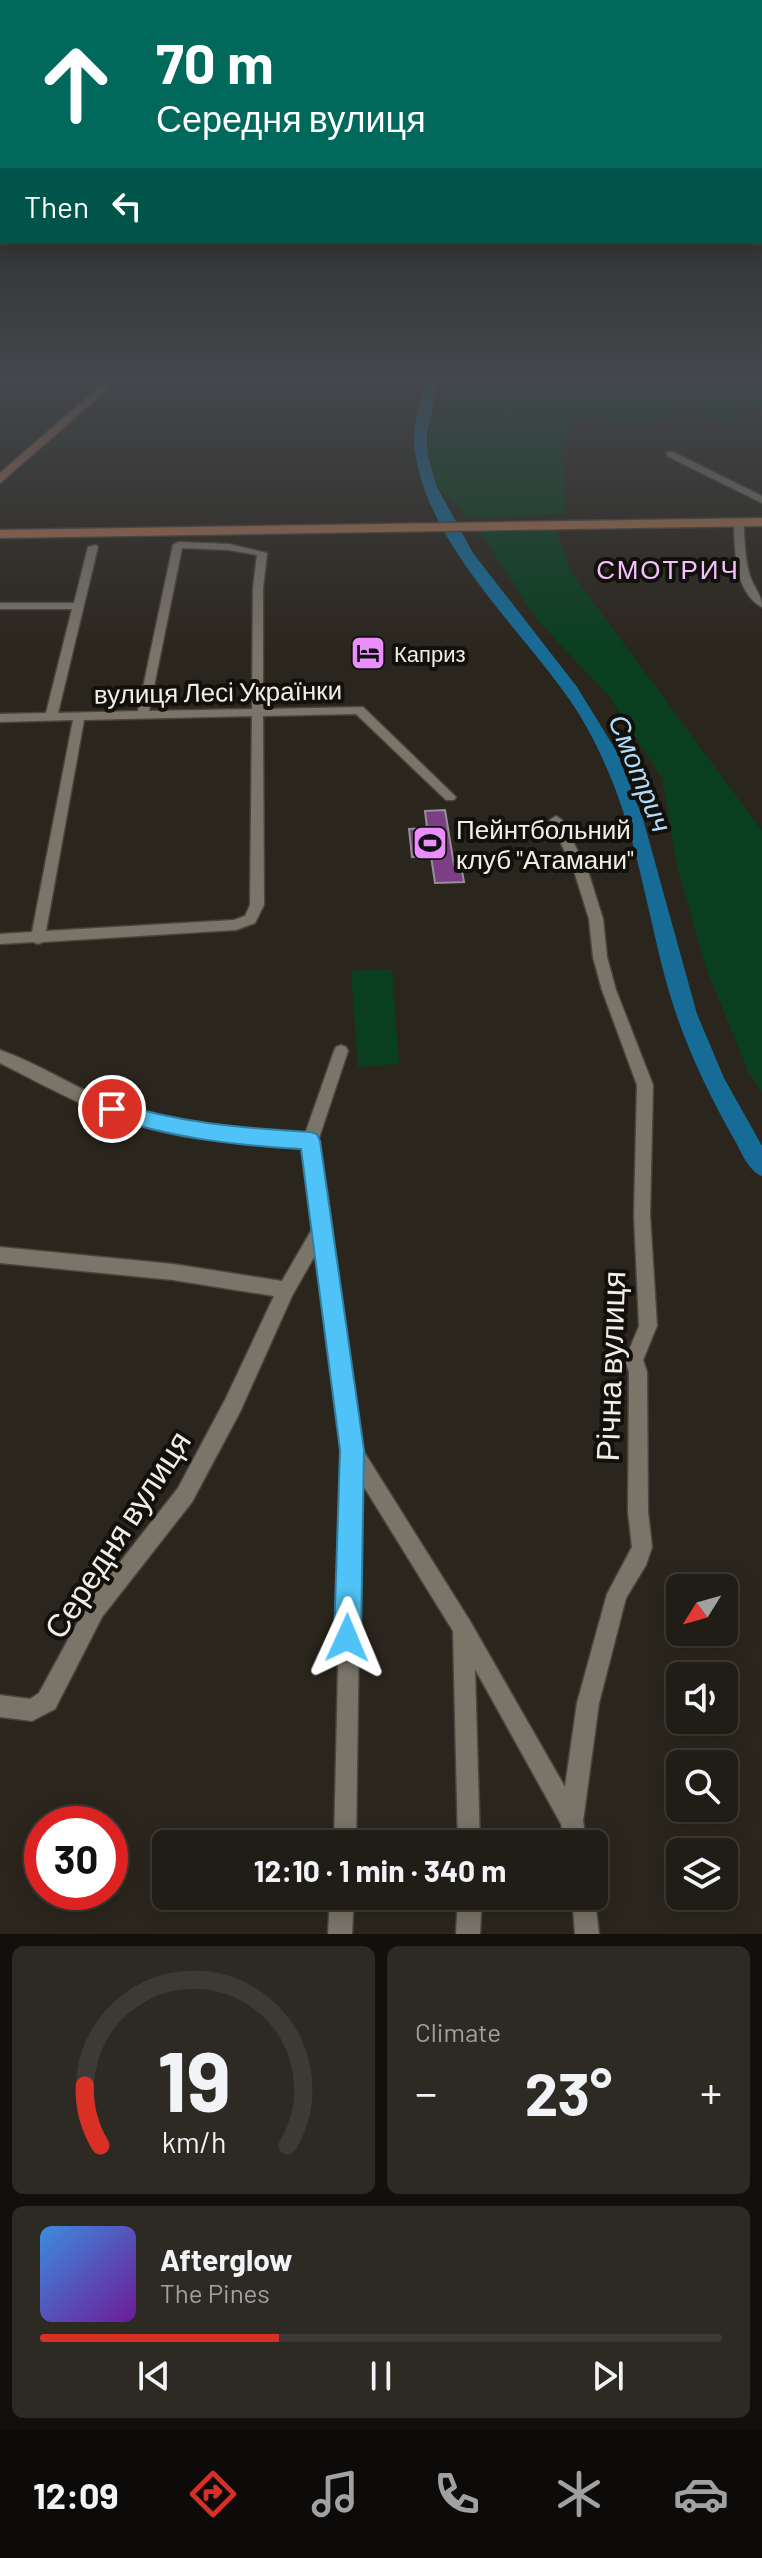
<!DOCTYPE html>
<html lang="en">
<head>
<meta charset="utf-8">
<style>
  body { margin:0; font-family:Barlow,sans-serif; background:#2d2923; color:#f1f3f6; height:100vh; display:flex; flex-direction:column; font-size:30px; white-space:nowrap }
  * { box-sizing:border-box; margin:0 }
  p { font-size:26px; color:#a2a1a1 }
  .icon { flex:none; width:44px; height:44px; fill:none; stroke:currentColor; stroke-width:2; stroke-linecap:round; stroke-linejoin:round }
  .map { position:relative; height:1934px; overflow:hidden }
  .details { display:flex; flex-direction:column; gap:12px; padding:12px; background:#120f0c; flex:1 }
  .details>* { flex:none }
  .banner { position:absolute; left:0px; top:0px; width:762px; height:244px; box-shadow:0 4px 20px #0003,0 0 0 2px #3d3a35; background:#00695c; color:#fff; overflow:hidden }
  .needle { width:52px; rotate:233deg }
  .buttons { position:absolute; left:666px; top:1574px; display:grid; gap:16px }
  .buttons a { display:grid; place-items:center; width:72px; height:72px; border-radius:12px; background:#201c16; box-shadow:0 4px 20px #0003,0 0 0 2px #3d3a35; font-size:40px }
  .speed { position:absolute; left:24px; top:1806px; display:flex; gap:16px; font-size:40px; font-weight:700; text-align:center }
  .speed>* { display:grid; place-content:center; width:104px; height:104px; border-radius:50%; background:#201c16; box-shadow:0 4px 20px #0003,0 0 0 2px #3d3a35; line-height:1 }
  .speed .limit { border:12px solid #d22; background:#fff; color:#111 }
  .pin { position:absolute; display:grid; place-items:center; width:68px; height:68px; color:#fff; margin:-34px; border:4px solid #fff; border-radius:50%; box-shadow:0 2px 8px #0007 }
  .me { position:absolute; width:88px; margin:-44px; rotate:1deg; stroke-linejoin:round; filter:drop-shadow(0 0 6px #0008) }
  .turn { display:flex; align-items:center; gap:28px; height:168px; padding:0 24px; font-size:36px }
  .turn .icon { width:104px; height:104px; stroke-width:2.5 }
  .turn b { display:block; font-size:56px; line-height:68px }
  .then { display:flex; align-items:center; height:76px; padding:0 24px; background:#0003; gap:16px; font-size:30px }
  .big { font-size:60px; font-weight:700; line-height:1.1 }
  .details .tile { flex:1; display:flex; flex-direction:column; justify-content:center; gap:12px; min-width:0; padding:0 28px; border-radius:12px; background:#2d2923 }
  .details .dial { align-items:center; gap:0 }
  .dial svg { height:208px; overflow:visible; fill:none; stroke:#3d3a35; stroke-width:7; stroke-linecap:round; text-anchor:middle }
  .dial text { fill:#f1f3f6; stroke:none }
  .song { display:flex; align-items:center; gap:24px }
  .cover { width:96px; height:96px; border-radius:12px; background:linear-gradient(135deg,hsl(210 70% 55%),hsl(280 70% 35%)) }
  .played { height:8px; border-radius:4px; background:linear-gradient(90deg,#d93025 35%,#3d3a35 35%) }
  .keys { display:flex; justify-content:space-around; direction:ltr }
  .heat { display:flex; justify-content:space-between; align-items:center; font-size:44px; direction:ltr }
  .details .tiles { flex:1; display:grid; gap:12px; grid-template-columns:1fr 1fr }
  .tile:last-child { grid-column:span 2 }
  .trip { position:absolute; left:152px; top:1830px; width:456px; height:80px; border-radius:12px; background:#201c16; box-shadow:0 4px 20px #0003,0 0 0 2px #3d3a35; font-weight:700; line-height:80px; text-align:center }
  .dock { display:flex; height:128px; justify-content:space-around; align-items:center; background:#0d0b09; color:#a2a1a1 }
  .dock .icon { width:56px; height:56px }
  .dock .on { color:#d93025 }
  .dock b { font-size:36px; color:#f1f3f6 }
  .map>svg:first-child { display:block }
  .green { fill:#093f1f }
  .lines { fill:none; stroke-linecap:round; stroke-linejoin:round }
  .river { fill:#176b97; fill-rule:evenodd }
  .building { fill:#7c3e84; stroke:#978e98; stroke-width:2 }
  .minor-casing { stroke:#49443d; stroke-width:3 }
  .major-casing { stroke:#49443d; stroke-width:3 }
  .minor { fill:#7a7469; fill-rule:evenodd }
  .major { fill:#a46e4e; fill-rule:evenodd }
  .route { fill:#4fc3f7; stroke:#337fa1; stroke-width:2 }
  .labels { text-anchor:middle; dominant-baseline:central; stroke-width:8; stroke-linejoin:round; paint-order:stroke }
  .far-poi-label { font-size:22px; fill:#f0ece6; stroke:#12100b; text-anchor:start }
  .far-quarter-label { font-size:26px; letter-spacing:2px; fill:#f4c0fe; stroke:#12100b }
  .street-label { font-size:26px; fill:#f0ece6; stroke:#12100b }
  .poi-label { font-size:26px; fill:#f0ece6; stroke:#12100b; text-anchor:start }
  .water-label { font-size:28px; font-style:italic; fill:#afdcfa; stroke:#12100b }
  .near-street-label { font-size:32px; fill:#f0ece6; stroke:#12100b }
</style>
</head>
<body>
<div class="map">
<svg width="762" height="1934" viewBox="0 0 762 1934">
  <rect width="100%" height="100%" fill="#2b261d"/>
  <path class="green" d="M453 381H762V411L753 408 726 428 688 409 640 430 595 415 572 422 562 447 565 514 469 518 430 479 426 437 446 390Z
    M479 530H556L571 572 762 831V1092L748 1071 706 968 677 866 662 778 608 695 538 621Z
    M392 969 399 1064 358 1067 351 971Z"/>
  <g class="lines">
    <path class="river" d="M427 381H439L427 433V452L436 485 473 553 577 687 617 752 643 819 697 1014 724 1078 762 1146V1176C748 1171 741 1151 734 1139 707 1091 683 1041 668 988 649 920 639 849 613 783 600 751 585 720 564 692 513 621 428 542 415 452 411 428 419 403 427 381Z"/>
  </g>
  <path class="building" d="M374 641 378 665H361L359 642Z
    M445 810 454 865H461L464 882 435 883 431 856 412 857 409 829 427 828 425 811Z"/>
  <g class="lines">
    <g class="minor-casing">
      <path id="minor" d="M667 452H673L762 496V503L667 456Z
        M739 519 744 522C744 540 745 559 750 576 754 588 762 595 762 607 734 592 735 550 734 522Z
        M178 542 229 544 267 553 263 588V709L363 707 456 797 454 800H446L356 714 263 716 264 905 255 923 236 930 43 942 38 944 33 942 0 944V934L32 932 73 720 0 722V714L46 713 72 609H0V603H74L88 547 96 545 98 547 58 713 138 711 173 545ZM182 548 229 550 257 555 253 588 252 709 149 711ZM252 716 250 905 245 916 234 920 46 931 84 720Z
        M556 816 562 820 588 871 603 919 607 957 616 990 653 1085 650 1215 657 1326 643 1360 647 1372 648 1512 652 1547 646 1565 626 1598 599 1703 583 1821 587 1844H565L561 1824 475 1669 480 1844H458L453 1631 361 1482 356 1844H334L343 1450 318 1250 292 1296 240 1412 192 1502 102 1617 55 1709 32 1721 0 1717V1695L30 1699 39 1693 88 1603 178 1488 226 1398 274 1296 173 1280 0 1263V1247L173 1264 282 1281 315 1224 303 1147C250 1144 197 1142 145 1127 94 1113 47 1087 0 1063V1050C40 1064 77 1089 117 1105 177 1128 241 1130 305 1134L334 1051 336 1047 341 1045 346 1047 348 1051 318 1141 328 1198 361 1447 470 1621 565 1787 577 1703 607 1594 632 1547 628 1512 629 1372 625 1360 639 1326 634 1215 637 1085 602 990 593 957 589 919 574 871 550 820Z
        M594 1892 599 1934H575L572 1896H594Z
        M330 1896H354L352 1934H328Z
        M458 1896H482L480 1934H456Z"/>
    </g>
    <g class="major-casing">
      <path id="major" d="M106 381H117L0 483V473Z
        M762 518V526L0 538V530Z"/>
    </g>
    <use href="#minor" class="minor"/>
    <use href="#major" class="major"/>
  </g>
  <linearGradient id="sky" x2="0" y2="1"><stop stop-color="#181510"/><stop offset="0.58" stop-color="#44474c"/><stop offset="1" stop-color="#44474c" stop-opacity="0"/></linearGradient>
  <rect width="762" height="652" fill="url(#sky)"/>
  <path class="route" d="M112 1101C176 1123 242 1128 310 1132L317 1134 320 1141 364 1450 361 1638 357 1648 347 1652 338 1648 334 1638 340 1450 301 1149C233 1145 169 1138 105 1115L102 1109 105 1103Z"/>
  <defs>
    <g id="hotel-square" transform="scale(1.8)"><rect x="-9" y="-9" width="18" height="18" rx="4" fill="#ea8dfd" stroke="#12100b"/><path d="M-6-4.5h1.5V1H6V5H4.5V3h-9V5H-6ZM-4 0a1.8 1.8 0 1 1 3.6 0ZM.5 0V-2.5h3Q6-2.5 6 0Z" fill="#111"/></g>
    <g id="stadium-square" transform="scale(1.8)"><rect x="-9" y="-9" width="18" height="18" rx="4" fill="#ea8dfd" stroke="#12100b"/><path d="M0-5a6.5 5 0 1 0 0 10a6.5 5 0 1 0 0-10ZM-3.5-1.8h7v3.6h-7Z" fill="#111"/></g>
  </defs>
  <g fill-rule="evenodd">
    <use href="#hotel-square" x="368" y="653"/>
    <use href="#stadium-square" x="430" y="843"/>
  </g>
  <g class="labels">
    <g class="far-poi-label">
      <text x="394" y="653">Каприз</text>
    </g>
    <g class="far-quarter-label">
      <text x="668" y="568">СМОТРИЧ</text>
    </g>
    <g class="street-label">
      <text transform="translate(218 691) rotate(-1)">вулиця Лесі Українки</text>
    </g>
    <g class="poi-label">
      <text x="456" y="828">Пейнтбольний<tspan x="456" dy="30">клуб "Атамани"</tspan></text>
    </g>
    <g class="water-label">
      <text transform="translate(641 773) rotate(68)">Смотрич</text>
    </g>
    <g class="near-street-label">
      <text transform="translate(609 1366) rotate(-88)">Річна вулиця</text>
      <text transform="translate(116 1534) rotate(-57)">Середня вулиця</text>
    </g>
  </g>
</svg>
<div class="buttons">
<a><svg class="needle" viewBox="-14 -14 28 28"><path d="M0-13l5 13h-10z" fill="#e53935"/><path d="M0 13l5-13h-10z" fill="#a2a1a1"/></svg></a>
<a><svg class="icon" aria-label="sound" viewBox="0 0 24 24"><path d="M4 9h4l5-4v14l-5-4H4zM17 9q2 3 0 6"/></svg></a>
<a><svg class="icon" aria-label="search" viewBox="0 0 24 24"><circle cx="10" cy="10" r="6"/><path d="M15 15l6 6"/></svg></a>
<a><svg class="icon" aria-label="layers" viewBox="0 0 24 24"><path d="M12 4l9 5-9 5-9-5zM3 14l9 5 9-5"/></svg></a>
</div>
<div class="speed"><div class="limit">30</div></div>
<div class="pin" style="left:112px;top:1109px;background:#d93025"><svg class="icon" aria-label="arrive" viewBox="0 0 24 24"><path d="M6 21V4h12l-3 4 3 4H6"/></svg></div>
<svg class="me" style="left:347px;top:1638px" viewBox="-20 -20 40 40"><path d="M0-17L14 15 0 8-14 15z" fill="#4fc3f7" stroke="#fff" stroke-width="4"/></svg>
<div class="trip">12:10 · 1 min · 340 m</div>
<div class="banner">
<div class="turn"><svg class="icon" aria-label="ahead" viewBox="0 0 24 24"><path d="M12 20V5M6 11l6-6 6 6"/></svg><div><b>70 m</b>Середня вулиця</div></div>
<div class="then">Then<svg class="icon" aria-label="left" viewBox="0 0 24 24"><path d="M17 20v-9H6M10 6l-5 5 5 5"/></svg></div>
</div>
</div>
<section class="details">
<div class="tiles">
<div class="tile dial"><svg viewBox="0 0 100 80">
<path d="M14 69A42 42 0 1 1 86 69"/>
<path d="M14 69A42 42 0 0 1 8 46" stroke="#d93025"/>
<text x="50" y="56" font-size="32" font-weight="700">19</text>
<text x="50" y="72" font-size="11">km/h</text>
</svg></div>
<div class="tile"><p>Climate</p>
<div class="heat"><a>−</a><b class="big">23°</b><a>+</a></div>
</div>
<div class="tile">
<div class="song"><i class="cover"></i><div><b>Afterglow</b><p>The Pines</p></div></div>
<div class="played"></div>
<div class="keys"><svg class="icon" aria-label="previous" viewBox="0 0 24 24"><path d="M18 5L8 12l10 7zM5 5v14"/></svg><svg class="icon" aria-label="pause" viewBox="0 0 24 24"><path d="M8 5v14M16 5v14"/></svg><svg class="icon" aria-label="next" viewBox="0 0 24 24"><path d="M6 5l10 7-10 7zM19 5v14"/></svg></div>
</div>
</div>
</section>
<nav class="dock">
<b>12:09</b>
<svg class="icon on" aria-label="directions" viewBox="0 0 24 24"><path d="M12 3l9 9-9 9-9-9zM9 14v-3h6M13 9l2 2-2 2"/></svg>
<svg class="icon" aria-label="music" viewBox="0 0 24 24"><path d="M9 18V5l10-2v13"/><circle cx="6" cy="18" r="3"/><circle cx="16" cy="16" r="3"/></svg>
<svg class="icon" aria-label="phone" viewBox="0 0 24 24"><path d="M5 4h4l2 5-3 2q2 4 5 5l2-3 5 2v4C11 20 4 13 5 4z"/></svg>
<svg class="icon" aria-label="climate" viewBox="0 0 24 24"><path d="M12 3v18M4 7l16 10M4 17L20 7"/></svg>
<svg class="icon" aria-label="car" viewBox="0 0 24 24"><path d="M5 17H2v-5l4-1 3-4h7l3 4 3 1v5h-3M9 17h6M6 11h13"/><circle cx="7" cy="17" r="2"/><circle cx="17" cy="17" r="2"/></svg>
</nav>
</body>
</html>
